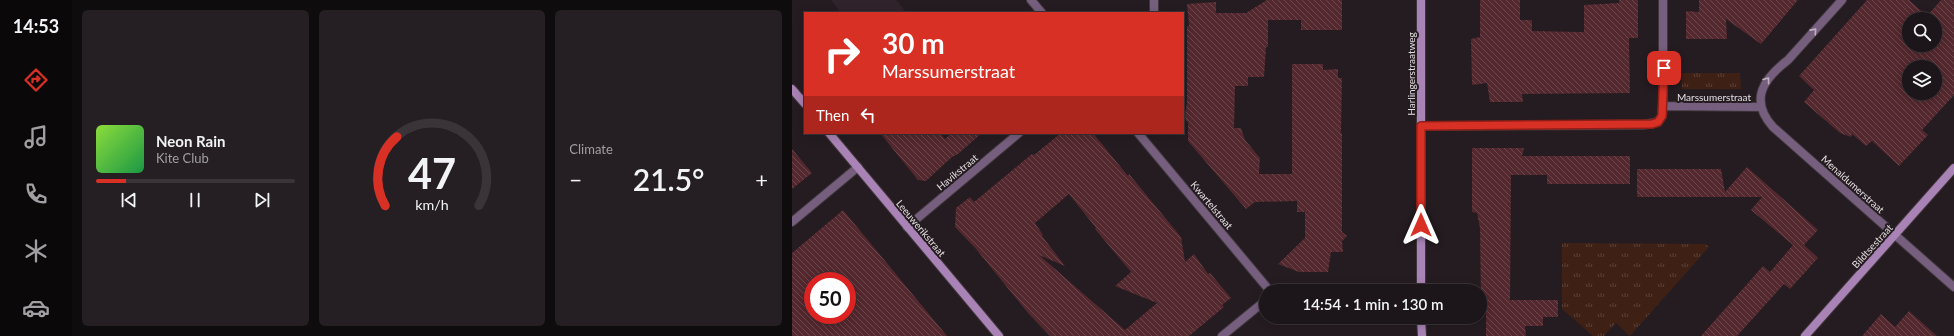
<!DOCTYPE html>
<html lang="en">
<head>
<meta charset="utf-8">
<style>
  body { margin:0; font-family:Lato,sans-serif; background:#251e22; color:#f1f3f6; height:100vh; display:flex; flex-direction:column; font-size:15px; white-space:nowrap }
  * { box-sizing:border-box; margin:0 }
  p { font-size:13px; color:#a09fa2 }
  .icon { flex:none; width:22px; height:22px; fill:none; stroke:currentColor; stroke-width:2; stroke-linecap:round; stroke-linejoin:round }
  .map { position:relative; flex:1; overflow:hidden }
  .drawer { display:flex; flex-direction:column; gap:10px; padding:10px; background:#0f0c0e; width:720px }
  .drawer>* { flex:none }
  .top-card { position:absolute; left:12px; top:12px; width:380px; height:122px; border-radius:0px; box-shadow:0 2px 10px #0003,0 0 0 1px #3a3438; background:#d93025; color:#fff; overflow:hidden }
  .buttons { position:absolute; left:1110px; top:12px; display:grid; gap:8px }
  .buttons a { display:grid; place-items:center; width:40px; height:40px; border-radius:50%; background:#1c1519; box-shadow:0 2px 10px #0003,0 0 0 1px #3a3438; font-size:20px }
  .speed { position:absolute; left:12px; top:272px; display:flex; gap:8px; font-size:20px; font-weight:700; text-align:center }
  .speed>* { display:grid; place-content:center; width:52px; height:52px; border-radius:50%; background:#1c1519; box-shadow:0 2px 10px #0003,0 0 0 1px #3a3438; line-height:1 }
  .speed .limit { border:6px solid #d22; background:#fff; color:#111 }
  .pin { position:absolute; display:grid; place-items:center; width:34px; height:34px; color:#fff; margin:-17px; border-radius:8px; box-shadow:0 2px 6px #0006 }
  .me { position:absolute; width:44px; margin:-22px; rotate:0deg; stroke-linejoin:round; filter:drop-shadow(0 0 3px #0008) }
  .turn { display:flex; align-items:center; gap:14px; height:84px; padding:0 12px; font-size:18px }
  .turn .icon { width:52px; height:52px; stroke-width:2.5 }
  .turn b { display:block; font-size:28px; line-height:34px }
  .then { display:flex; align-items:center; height:38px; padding:0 12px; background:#0003; gap:8px; font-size:15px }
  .big { font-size:30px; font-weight:600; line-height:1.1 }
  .drawer .tile { flex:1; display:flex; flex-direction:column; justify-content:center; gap:6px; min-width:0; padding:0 14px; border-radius:6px; background:#251e22 }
  .drawer .dial { align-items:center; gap:0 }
  .dial svg { height:104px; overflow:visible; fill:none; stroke:#3a3438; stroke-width:7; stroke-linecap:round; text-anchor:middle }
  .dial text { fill:#f1f3f6; stroke:none }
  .song { display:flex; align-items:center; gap:12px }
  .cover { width:48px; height:48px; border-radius:6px; background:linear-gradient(135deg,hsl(90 70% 55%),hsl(140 70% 35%)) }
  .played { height:4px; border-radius:2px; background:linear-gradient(90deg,#d93025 15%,#3a3438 15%) }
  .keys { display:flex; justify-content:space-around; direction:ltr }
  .heat { display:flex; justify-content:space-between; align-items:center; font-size:22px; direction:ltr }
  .drawer .tiles { flex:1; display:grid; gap:10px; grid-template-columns:repeat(3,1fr) }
  .trip { position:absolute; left:467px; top:284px; width:228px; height:40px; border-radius:20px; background:#1c1519; box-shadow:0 2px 10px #0003,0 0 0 1px #3a3438; font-weight:600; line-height:40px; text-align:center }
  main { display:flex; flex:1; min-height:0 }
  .tabs { display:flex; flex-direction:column; width:72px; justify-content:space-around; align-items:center; background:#0b080a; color:#a09fa2 }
  .tabs .icon { width:28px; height:28px }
  .tabs .on { color:#d93025 }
  .tabs b { font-size:18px; color:#f1f3f6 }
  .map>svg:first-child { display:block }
  .built { fill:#31232b }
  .grass { fill:url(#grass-tufts) }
  .building { fill:url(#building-back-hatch); fill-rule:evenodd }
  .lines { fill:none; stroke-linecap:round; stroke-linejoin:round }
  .street-casing { stroke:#40373c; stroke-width:10 }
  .secondary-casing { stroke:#40373c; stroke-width:10 }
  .street { stroke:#765f7e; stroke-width:8 }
  .secondary { stroke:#a983b5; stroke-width:8 }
  .oneway { stroke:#bdb1be }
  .route-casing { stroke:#8d1f18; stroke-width:10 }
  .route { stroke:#d93025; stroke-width:7 }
  .labels { text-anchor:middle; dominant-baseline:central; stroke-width:4; stroke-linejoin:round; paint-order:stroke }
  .street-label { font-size:10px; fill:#e3dde0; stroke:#251c21 }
</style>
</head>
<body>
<main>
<nav class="tabs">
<b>14:53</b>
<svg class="icon on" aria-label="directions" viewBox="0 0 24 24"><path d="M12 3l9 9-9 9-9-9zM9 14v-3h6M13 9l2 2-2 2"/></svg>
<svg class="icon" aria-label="music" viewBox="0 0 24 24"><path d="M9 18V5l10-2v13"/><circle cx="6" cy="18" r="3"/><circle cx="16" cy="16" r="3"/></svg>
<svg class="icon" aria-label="phone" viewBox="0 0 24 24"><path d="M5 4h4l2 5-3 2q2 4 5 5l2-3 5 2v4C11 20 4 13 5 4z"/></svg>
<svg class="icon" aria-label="climate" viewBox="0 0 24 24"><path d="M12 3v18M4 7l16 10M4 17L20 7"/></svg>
<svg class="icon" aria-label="car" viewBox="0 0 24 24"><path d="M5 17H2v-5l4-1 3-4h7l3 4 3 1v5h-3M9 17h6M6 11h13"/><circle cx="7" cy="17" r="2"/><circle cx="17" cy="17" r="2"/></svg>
</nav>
<section class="drawer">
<div class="tiles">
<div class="tile">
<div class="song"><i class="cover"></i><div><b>Neon Rain</b><p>Kite Club</p></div></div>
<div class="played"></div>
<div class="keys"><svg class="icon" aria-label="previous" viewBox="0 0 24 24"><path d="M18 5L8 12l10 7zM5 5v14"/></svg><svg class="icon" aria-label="pause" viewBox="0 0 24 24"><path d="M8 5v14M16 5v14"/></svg><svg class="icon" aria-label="next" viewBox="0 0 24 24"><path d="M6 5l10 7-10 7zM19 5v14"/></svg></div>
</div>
<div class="tile dial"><svg viewBox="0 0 100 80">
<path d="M14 69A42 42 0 1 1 86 69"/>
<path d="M14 69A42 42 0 0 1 23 16" stroke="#d93025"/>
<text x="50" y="56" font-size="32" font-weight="700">47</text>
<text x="50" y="72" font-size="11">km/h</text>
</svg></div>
<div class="tile"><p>Climate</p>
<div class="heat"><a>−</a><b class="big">21.5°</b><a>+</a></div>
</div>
</div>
</section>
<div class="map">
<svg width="1162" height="336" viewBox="0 0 1162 336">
  <defs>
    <pattern id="grass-tufts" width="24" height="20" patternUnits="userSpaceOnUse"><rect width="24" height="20" fill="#3f2015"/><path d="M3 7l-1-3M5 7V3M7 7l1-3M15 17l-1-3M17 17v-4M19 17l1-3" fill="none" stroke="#5b4037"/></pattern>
    <pattern id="building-back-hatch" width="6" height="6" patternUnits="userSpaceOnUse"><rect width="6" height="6" fill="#53282e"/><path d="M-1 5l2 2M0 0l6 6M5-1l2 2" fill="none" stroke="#6c474c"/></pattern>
  </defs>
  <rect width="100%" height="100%" fill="#251c21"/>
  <path class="built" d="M39 0H104L115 13H49Z"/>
  <path class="grass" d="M890 73H948L949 89H890Z
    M770 243 913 244 917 247 838 336 824 323 812 336H801L770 309Z"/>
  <path class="building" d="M475 0H550V30H509V20H476V47H474L472 77H456V86H443L442 128H449L453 140 468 158 467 174H500V64H531V70L546 69V78H550L549 133H550V232L555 236 550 241 551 252H539L536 272H507L486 264 513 238V212H505V201L463 202 454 209 396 141V122L394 121 393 115 395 103V26H397L395 4 424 2V13H454Z
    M688 0H728V20H740V31L785 32H792V5L827 3V0H846V38H837L838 93 730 94 731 102H698L695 83 680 85 679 39 688 37Z
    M907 0H1006L969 44 934 19 935 39H894V11L907 12Z
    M1075 0H1117L1135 16 1149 0H1162V95L1130 130 1136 135 1107 166 1080 141 1074 146 1060 134 1059 137 1048 133 1012 102 1022 90 1007 76ZM1117 19H1143V45H1117ZM1117 67H1143V93H1117Z
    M88 133H148L153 139 159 133H190L166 154 160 157 134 181 126 180Z
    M269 133H301L336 176 337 174 389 237 393 262 402 254 416 274 418 273 439 298 430 305 432 307 397 336H258L236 313 184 249 163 227 164 208 178 197 182 202 240 154 242 155ZM277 194 304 228 303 229 339 272 323 286 365 303 333 330 247 255 273 266 250 236 251 235 243 223Z
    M680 148H732L730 156H838V184H755V175H719L718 300H766V317H751V326H733L734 336H694V301H689L688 228 685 213 680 212Z
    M0 149 20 173 0 189Z
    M955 167 1026 230 1012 245 1026 258 998 289 992 284 945 336H909L971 266 978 272 1001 245 959 210 970 197H845V169H929L933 192Z
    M51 210 127 302 155 336H0V253ZM21 281H55V315H21Z
    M1117 311 1145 336H1070L1089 314 1103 327Z"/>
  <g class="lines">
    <g class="street-casing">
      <path id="street" d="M239 0 250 13
        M362 0V13
        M871 0V106
        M1050 0 996 60C971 79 957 100 981 127L1162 287
        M629 126 851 125 866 122 870 116 871 106 969 107
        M346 133 478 291
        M0 222 66 167
        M115 227 227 133
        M430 336 474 300"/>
    </g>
    <g class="secondary-casing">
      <path id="secondary" d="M629 0V291
        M0 89 13 104
        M37 133 207 336
        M629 317 630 336
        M1013 336 1162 168"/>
    </g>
    <use href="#street" class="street"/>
    <use href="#secondary" class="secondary"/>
  </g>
  <defs><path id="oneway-chevron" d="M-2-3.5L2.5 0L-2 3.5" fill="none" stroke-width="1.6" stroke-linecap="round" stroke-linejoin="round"/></defs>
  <g class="oneway">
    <use href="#oneway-chevron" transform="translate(1022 31) rotate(-48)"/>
    <use href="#oneway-chevron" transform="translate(975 80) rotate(-53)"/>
  </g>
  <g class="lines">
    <g class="route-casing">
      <path id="route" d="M629 225V126L860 124 866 122 870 116 872 68"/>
    </g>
    <use href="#route" class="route"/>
  </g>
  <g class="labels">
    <g class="street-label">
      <text transform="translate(619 74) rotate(-90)">Harlingerstraatweg</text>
      <text x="922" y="97">Marssumerstraat</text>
      <text transform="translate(165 172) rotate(-40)">Havikstraat</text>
      <text transform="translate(1061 184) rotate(42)">Menaldumerstraat</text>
      <text transform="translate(420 205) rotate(50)">Kwartelstraat</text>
      <text transform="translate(129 228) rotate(50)">Leeuwerikstraat</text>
      <text transform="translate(1080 246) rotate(-48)">Bildtsestraat</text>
    </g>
  </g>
</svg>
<div class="buttons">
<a><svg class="icon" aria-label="search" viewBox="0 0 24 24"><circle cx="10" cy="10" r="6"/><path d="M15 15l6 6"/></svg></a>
<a><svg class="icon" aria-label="layers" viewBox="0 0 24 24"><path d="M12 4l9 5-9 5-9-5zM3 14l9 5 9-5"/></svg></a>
</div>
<div class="speed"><div class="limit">50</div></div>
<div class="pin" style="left:872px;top:68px;background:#d93025"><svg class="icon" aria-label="arrive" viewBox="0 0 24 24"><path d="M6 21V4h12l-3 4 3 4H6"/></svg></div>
<svg class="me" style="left:629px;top:225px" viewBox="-20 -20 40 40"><path d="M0-17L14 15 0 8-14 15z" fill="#d93025" stroke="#fff" stroke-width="4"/></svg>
<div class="trip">14:54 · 1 min · 130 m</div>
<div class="top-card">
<div class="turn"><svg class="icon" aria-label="right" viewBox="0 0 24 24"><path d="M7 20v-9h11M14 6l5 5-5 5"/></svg><div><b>30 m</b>Marssumerstraat</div></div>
<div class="then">Then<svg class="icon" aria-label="left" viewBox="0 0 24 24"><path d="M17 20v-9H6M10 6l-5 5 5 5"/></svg></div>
</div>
</div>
</main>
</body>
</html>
